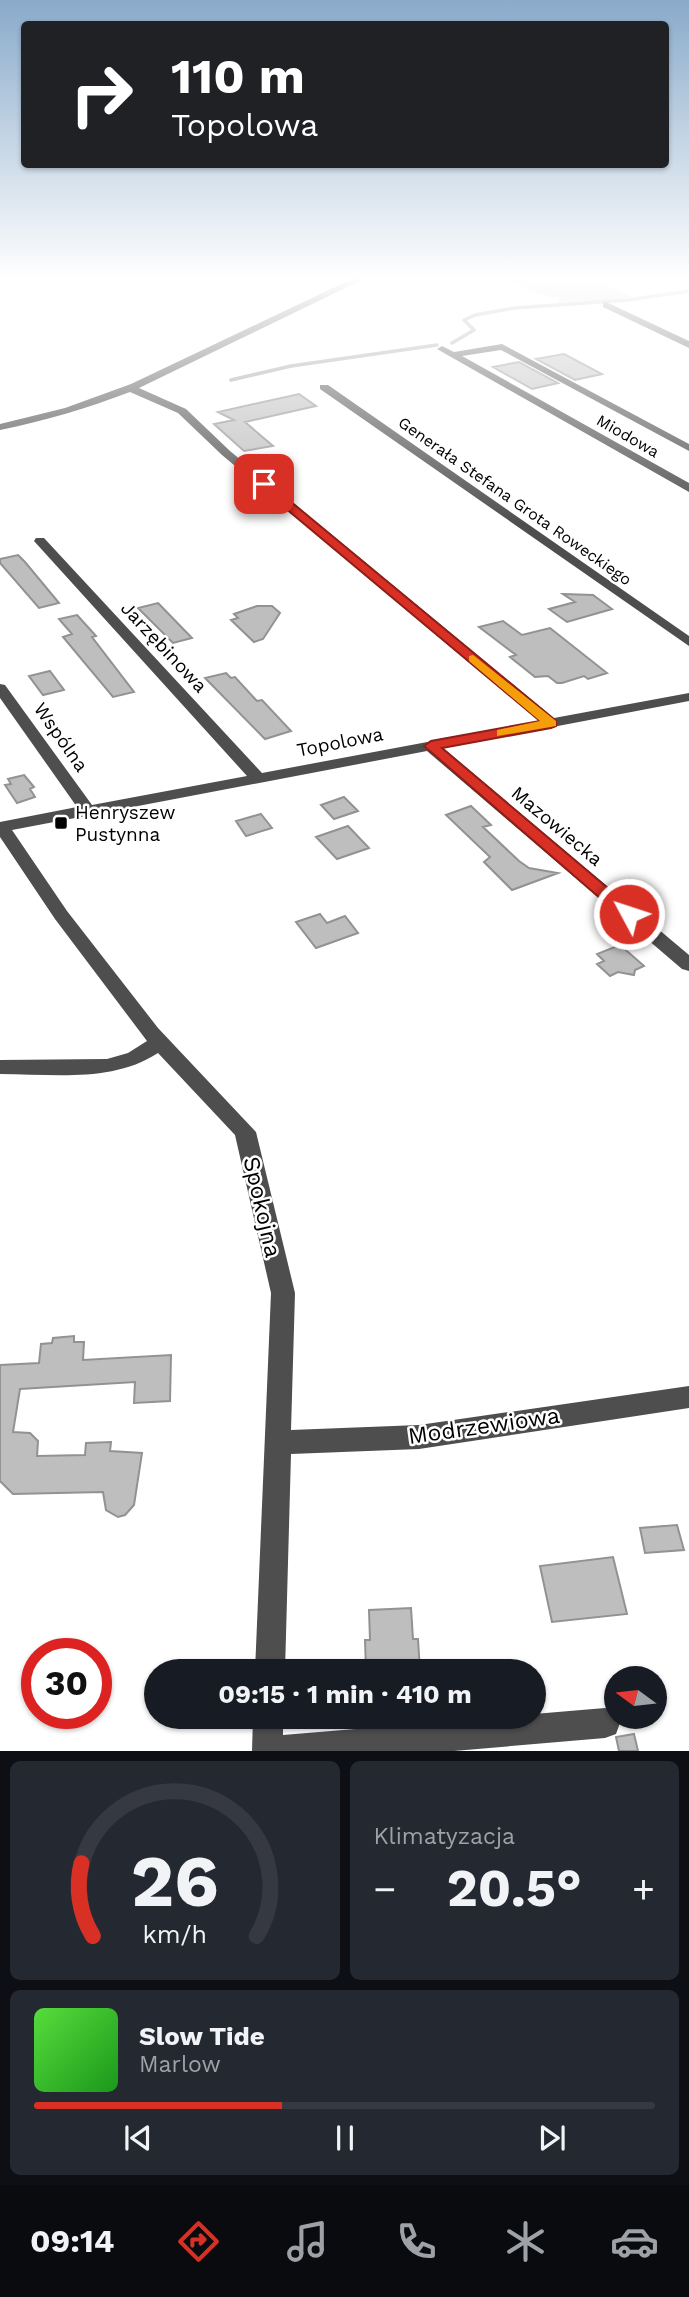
<!DOCTYPE html>
<html lang="pl">
<head>
<meta charset="utf-8">
<style>
  body { margin:0; font-family:"Work Sans",sans-serif; background:#242831; color:#f1f3f6; height:100vh; display:flex; flex-direction:column; font-size:26px; white-space:nowrap }
  * { box-sizing:border-box; margin:0 }
  p { font-size:23px; color:#9ea1a6 }
  .icon { flex:none; width:38px; height:38px; fill:none; stroke:currentColor; stroke-width:2; stroke-linecap:round; stroke-linejoin:round }
  .map { position:relative; height:1751px; overflow:hidden }
  .panel { display:flex; flex-direction:column; gap:10px; padding:10px; background:#0d0f14; flex:1 }
  .panel>* { flex:none }
  .top-card { position:absolute; left:21px; top:21px; width:648px; height:147px; border-radius:7px; box-shadow:0 2px 5px #0004; background:#202124; color:#fff; overflow:hidden }
  .needle { width:46px; rotate:285deg }
  .fabs { position:absolute; left:604px; top:1666px; display:grid; gap:14px }
  .fabs a { display:grid; place-items:center; width:63px; height:63px; border-radius:50%; background:#171b24; box-shadow:0 2px 5px #0004; font-size:35px }
  .speed { position:absolute; left:21px; top:1638px; display:flex; gap:14px; font-size:35px; font-weight:700; text-align:center }
  .speed>* { display:grid; place-content:center; width:91px; height:91px; border-radius:50%; background:#171b24; box-shadow:0 2px 5px #0004; line-height:1 }
  .speed .limit { border:10px solid #d22; background:#fff; color:#111 }
  .pin { position:absolute; display:grid; place-items:center; width:60px; height:60px; color:#fff; margin:-30px; border-radius:14px; box-shadow:0 4px 10px #0006 }
  .me { position:absolute; width:77px; margin:-38px; rotate:310deg; stroke-linejoin:round; filter:drop-shadow(0 0 5px #0008) }
  .turn { display:flex; align-items:center; gap:24px; height:147px; padding:0 35px; font-size:32px }
  .turn .icon { width:91px; height:91px; stroke-width:2.5 }
  .turn b { display:block; font-size:49px; line-height:60px }
  .big { font-size:52px; font-weight:700; line-height:1.1 }
  .panel .tile { flex:1; display:flex; flex-direction:column; justify-content:center; gap:10px; min-width:0; padding:0 24px; border-radius:10px; background:#242831 }
  .panel .dial { align-items:center; gap:0 }
  .dial svg { height:182px; overflow:visible; fill:none; stroke:#363941; stroke-width:7; stroke-linecap:round; text-anchor:middle }
  .dial text { fill:#f1f3f6; stroke:none }
  .song { display:flex; align-items:center; gap:21px }
  .cover { width:84px; height:84px; border-radius:10px; background:linear-gradient(135deg,hsl(110 70% 55%),hsl(120 70% 35%)) }
  .played { height:7px; border-radius:4px; background:linear-gradient(90deg,#d93025 40%,#363941 40%) }
  .keys { display:flex; justify-content:space-around; direction:ltr }
  .heat { display:flex; justify-content:space-between; align-items:center; font-size:38px; direction:ltr }
  .panel .tiles { flex:1; display:grid; gap:10px; grid-template-columns:1fr 1fr }
  .tile:last-child { grid-column:span 2 }
  .trip { position:absolute; left:144px; top:1659px; width:402px; height:70px; border-radius:35px; background:#171b24; box-shadow:0 2px 5px #0004; font-weight:700; line-height:70px; text-align:center }
  .menu { display:flex; height:112px; justify-content:space-around; align-items:center; background:#090b0e; color:#9ea1a6 }
  .menu .icon { width:49px; height:49px }
  .menu .on { color:#d93025 }
  .menu b { font-size:32px; color:#f1f3f6 }
  .map>svg:first-child { display:block }
  .green { fill:#d5d5d5 }
  .lines { fill:none; stroke-linecap:round; stroke-linejoin:round }
  .stream { stroke:#9c9c9c; stroke-width:3.5 }
  .building { fill:#bebebe; stroke:#929292; stroke-width:2 }
  .minor { fill:#4e4e4e; fill-rule:evenodd }
  .route { fill:#d93025; stroke:#8d1f18; stroke-width:2 }
  .slow { fill:#f59e0b }
  .poi-dot { fill:#000; stroke:#fff; stroke-width:2.5 }
  .labels { text-anchor:middle; dominant-baseline:central; stroke-width:5; stroke-linejoin:round; paint-order:stroke }
  .far-street-label { font-size:16px; fill:#000; stroke:#fff }
  .street-label { font-size:19px; fill:#000; stroke:#fff }
  .poi-label { font-size:19px; fill:#000; stroke:#fff; text-anchor:start }
  .near-street-label { font-size:23px; fill:#000; stroke:#fff }
</style>
</head>
<body>
<div class="map">
<svg width="689" height="1751" viewBox="0 0 689 1751">
  <rect width="100%" height="100%" fill="#fff"/>
  <path class="green" d="M502 278H589L633 297 606 302 557 303 560 299 533 292Z"/>
  <g class="lines">
    <path class="stream" d="M452 343 474 330 464 320 475 315 514 308 628 300 689 291
      M231 380 291 366 437 345"/>
  </g>
  <path class="building" d="M564 354 602 374 575 380 536 359Z
    M519 362 558 383 532 389 493 367Z
    M299 394 316 406 245 422 273 446 244 451 214 424 234 420 218 412Z
    M18 555 25 562 59 603 39 608 0 563V559Z
    M563 594 593 595 612 609 567 622 549 609 575 602Z
    M158 603 192 638 173 643 138 608Z
    M257 606H272L280 613 263 639 254 642 231 620 238 618 234 614Z
    M77 615 96 636 92 637 134 692 113 697 63 637 72 634 59 619Z
    M503 621 522 635 550 628 607 673 588 679 584 676 562 683H557L548 676 535 677 510 657 516 655 479 627Z
    M50 671 64 690 43 695 29 676Z
    M226 673 231 678 235 677 257 701 262 700 291 731 265 739 205 678Z
    M24 775 34 787 30 789 35 797 17 803 5 785 11 784 8 779Z
    M344 797 358 811 334 819 321 805Z
    M471 806 491 825 483 827 519 861 529 868 558 873 512 890 484 862 490 857 446 815Z
    M261 814 272 828 246 836 236 821Z
    M348 826 369 848 337 859 316 837Z
    M320 914 327 923 345 916 358 933 316 948 296 922Z
    M620 945 644 966 635 970 634 975 618 972 610 976 597 964 604 961 597 954Z
    M74 1336V1342H84L83 1360 171 1355 170 1401 134 1403 135 1382 20 1389 13 1432 30 1433 38 1441 37 1456 85 1455 86 1443 111 1442 110 1451 142 1453 134 1505 125 1515 118 1517 106 1510 103 1492 13 1494 0 1481V1365L39 1363 41 1344 52 1343 53 1338Z
    M677 1525 684 1550 645 1553 640 1528Z
    M613 1557 627 1614 552 1622 540 1566Z
    M411 1608 413 1639H418L420 1671H366L365 1640H370L369 1610Z
    M634 1734 638 1751H619L616 1737Z"/>
  <g class="lines">
    <path class="minor" d="M354 278H366L139 388 186 409 230 451 554 718 689 693V701L443 748 689 955V971L682 969 427 751 12 830 67 911 158 1028 256 1132 295 1293 291 1430 419 1425 689 1386V1408L419 1449 291 1454 285 1671H255L271 1293 235 1135 158 1053C112 1083 53 1074 0 1074V1060L107 1059 128 1053 147 1041 55 919 0 837V822L77 807 0 698V684L5 685 92 805 247 776 34 541 36 538H44L262 773 539 721 222 455 178 413 130 392C88 408 44 421 0 430V424L65 408 131 384Z
      M606 302 689 341V348L603 307V303Z
      M502 344 689 444V451L501 350 462 356 689 483V492L437 349 442 346 454 352Z
      M320 385H328L689 636V646L320 389Z
      M605 1708 616 1712 620 1723 616 1734 605 1738 454 1751H252L253 1717H283V1735L499 1717H534V1714Z"/>
  </g>
  <linearGradient id="sky" x2="0" y2="1"><stop stop-color="#89aaca"/><stop offset="0.53" stop-color="#fff"/><stop offset="1" stop-color="#fff" stop-opacity="0"/></linearGradient>
  <rect width="689" height="524" fill="url(#sky)"/>
  <path class="route" d="M260 482H267L556 721V726L551 728 442 748 635 911 638 914 635 918H623L424 746 431 741 540 721 260 487Z"/>
  <path class="slow" d="M473 655 556 721V726L497 736V730L540 721 469 661V656Z"/>
  <rect class="poi-dot" x="54" y="816" width="14" height="14" rx="3.5"/>
  <g class="labels">
    <g class="far-street-label">
      <text transform="translate(628 436) rotate(30)">Miodowa</text>
      <text transform="translate(515 501) rotate(35)">Generała Stefana Grota Roweckiego</text>
    </g>
    <g class="street-label">
      <text transform="translate(164 647) rotate(47)">Jarzębinowa</text>
      <text transform="translate(61 737) rotate(55)">Wspólna</text>
      <text transform="translate(340 742) rotate(-11)">Topolowa</text>
      <text transform="translate(557 826) rotate(40)">Mazowiecka</text>
    </g>
    <g class="poi-label">
      <text x="75" y="812">Henryszew<tspan x="75" dy="22">Pustynna</tspan></text>
    </g>
    <g class="near-street-label">
      <text transform="translate(262 1207) rotate(77)">Spokojna</text>
      <text transform="translate(484 1426) rotate(-8)">Modrzewiowa</text>
    </g>
  </g>
</svg>
<div class="fabs">
<a><svg class="needle" viewBox="-14 -14 28 28"><path d="M0-13l5 13h-10z" fill="#e53935"/><path d="M0 13l5-13h-10z" fill="#9ea1a6"/></svg></a>
</div>
<div class="speed"><div class="limit">30</div></div>
<div class="pin" style="left:264px;top:484px;background:#d93025"><svg class="icon" aria-label="arrive" viewBox="0 0 24 24"><path d="M6 21V4h12l-3 4 3 4H6"/></svg></div>
<svg class="me" style="left:629px;top:914px" viewBox="-20 -20 40 40"><circle r="17" fill="#d93025" stroke="#fff" stroke-width="3"/><path d="M0-11L8 9 0 5-8 9z" fill="#fff"/></svg>
<div class="trip">09:15 · 1 min · 410 m</div>
<div class="top-card">
<div class="turn"><svg class="icon" aria-label="right" viewBox="0 0 24 24"><path d="M7 20v-9h11M14 6l5 5-5 5"/></svg><div><b>110 m</b>Topolowa</div></div>
</div>
</div>
<section class="panel">
<div class="tiles">
<div class="tile dial"><svg viewBox="0 0 100 80">
<path d="M14 69A42 42 0 1 1 86 69"/>
<path d="M14 69A42 42 0 0 1 9 37" stroke="#d93025"/>
<text x="50" y="56" font-size="32" font-weight="700">26</text>
<text x="50" y="72" font-size="11">km/h</text>
</svg></div>
<div class="tile"><p>Klimatyzacja</p>
<div class="heat"><a>−</a><b class="big">20.5°</b><a>+</a></div>
</div>
<div class="tile">
<div class="song"><i class="cover"></i><div><b>Slow Tide</b><p>Marlow</p></div></div>
<div class="played"></div>
<div class="keys"><svg class="icon" aria-label="previous" viewBox="0 0 24 24"><path d="M18 5L8 12l10 7zM5 5v14"/></svg><svg class="icon" aria-label="pause" viewBox="0 0 24 24"><path d="M8 5v14M16 5v14"/></svg><svg class="icon" aria-label="next" viewBox="0 0 24 24"><path d="M6 5l10 7-10 7zM19 5v14"/></svg></div>
</div>
</div>
</section>
<nav class="menu">
<b>09:14</b>
<svg class="icon on" aria-label="directions" viewBox="0 0 24 24"><path d="M12 3l9 9-9 9-9-9zM9 14v-3h6M13 9l2 2-2 2"/></svg>
<svg class="icon" aria-label="music" viewBox="0 0 24 24"><path d="M9 18V5l10-2v13"/><circle cx="6" cy="18" r="3"/><circle cx="16" cy="16" r="3"/></svg>
<svg class="icon" aria-label="phone" viewBox="0 0 24 24"><path d="M5 4h4l2 5-3 2q2 4 5 5l2-3 5 2v4C11 20 4 13 5 4z"/></svg>
<svg class="icon" aria-label="climate" viewBox="0 0 24 24"><path d="M12 3v18M4 7l16 10M4 17L20 7"/></svg>
<svg class="icon" aria-label="car" viewBox="0 0 24 24"><path d="M5 17H2v-5l4-1 3-4h7l3 4 3 1v5h-3M9 17h6M6 11h13"/><circle cx="7" cy="17" r="2"/><circle cx="17" cy="17" r="2"/></svg>
</nav>
</body>
</html>
